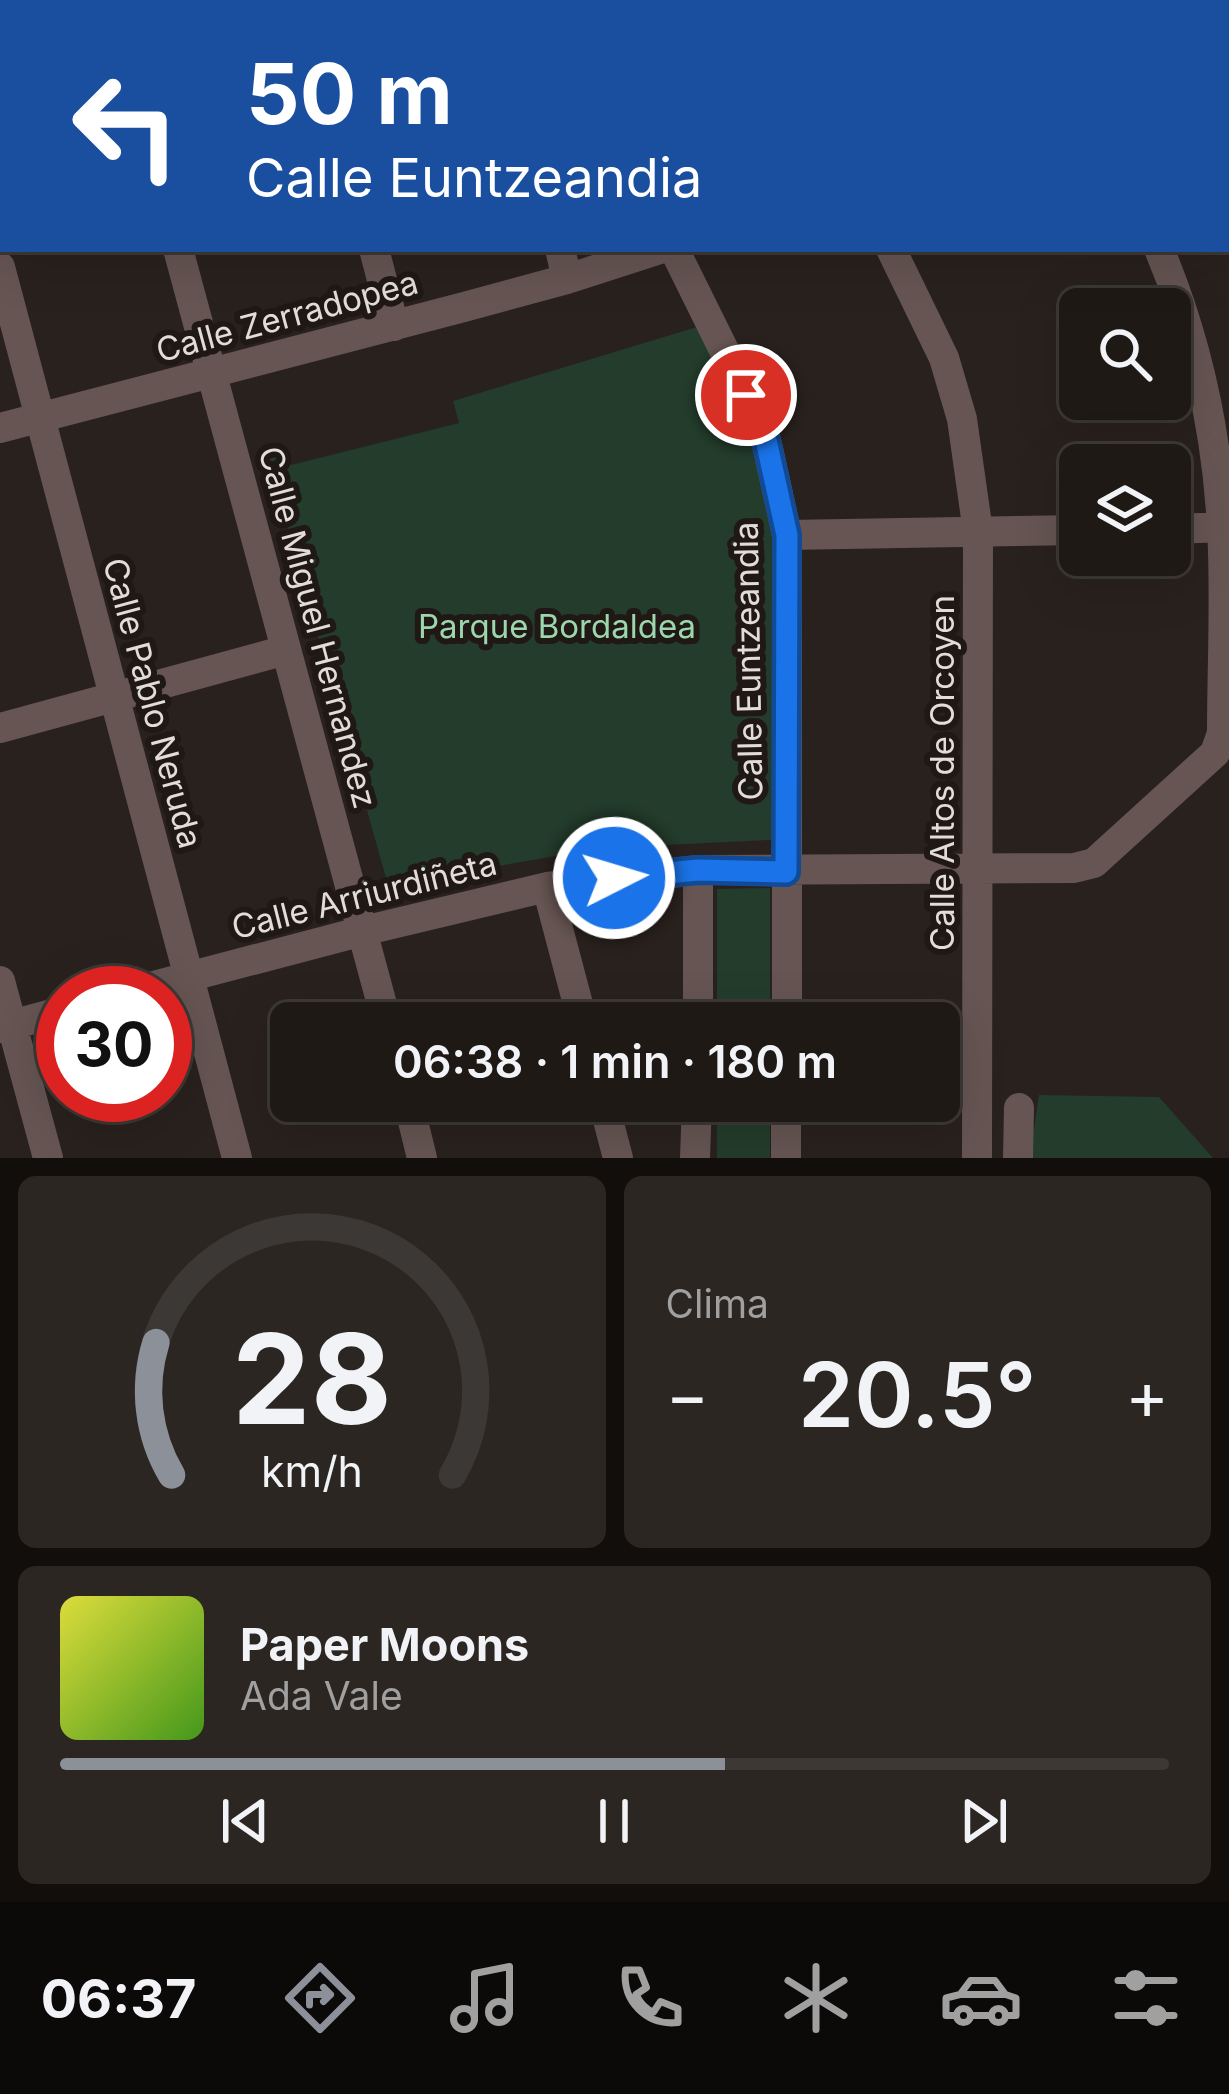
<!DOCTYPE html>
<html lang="es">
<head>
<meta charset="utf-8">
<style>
  body { margin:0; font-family:Inter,sans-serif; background:#2c2623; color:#f1f3f6; height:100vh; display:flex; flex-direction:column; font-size:45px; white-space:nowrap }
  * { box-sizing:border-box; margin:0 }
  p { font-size:39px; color:#a1a0a1 }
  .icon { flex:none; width:66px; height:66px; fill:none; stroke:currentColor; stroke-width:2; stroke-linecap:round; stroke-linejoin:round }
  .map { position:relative; height:1158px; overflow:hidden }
  .side { display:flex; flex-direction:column; gap:18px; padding:18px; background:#110e0c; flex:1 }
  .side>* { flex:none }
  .banner { position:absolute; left:0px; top:0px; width:1230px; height:252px; box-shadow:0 12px 48px #0002,0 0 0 3px #3c3835; background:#1a4fa0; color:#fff; overflow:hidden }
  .buttons { position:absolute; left:1059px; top:288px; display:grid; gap:24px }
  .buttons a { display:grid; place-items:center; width:132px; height:132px; border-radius:18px; background:#1f1916; box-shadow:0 12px 48px #0002,0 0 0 3px #3c3835; font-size:60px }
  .speed { position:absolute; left:36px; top:966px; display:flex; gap:24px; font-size:60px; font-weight:700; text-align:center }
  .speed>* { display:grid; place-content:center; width:156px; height:156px; border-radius:50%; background:#1f1916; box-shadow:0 12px 48px #0002,0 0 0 3px #3c3835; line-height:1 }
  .speed .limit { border:18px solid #d22; background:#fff; color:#111 }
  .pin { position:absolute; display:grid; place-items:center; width:102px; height:102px; color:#fff; margin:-51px; border:6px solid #fff; border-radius:50%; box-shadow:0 3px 12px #0007 }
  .me { position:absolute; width:132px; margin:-66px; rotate:85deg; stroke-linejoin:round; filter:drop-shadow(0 0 9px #0008) }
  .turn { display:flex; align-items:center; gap:42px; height:252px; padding:0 48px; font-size:54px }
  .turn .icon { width:156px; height:156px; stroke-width:2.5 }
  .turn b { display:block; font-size:84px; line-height:102px }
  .big { font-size:90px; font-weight:600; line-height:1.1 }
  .side .tile { flex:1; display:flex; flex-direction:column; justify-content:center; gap:18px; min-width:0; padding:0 42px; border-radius:18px; background:#2c2623 }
  .side .dial { align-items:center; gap:0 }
  .dial svg { height:312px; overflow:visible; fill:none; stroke:#3c3835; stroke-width:7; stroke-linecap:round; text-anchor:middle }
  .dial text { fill:#f1f3f6; stroke:none }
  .song { display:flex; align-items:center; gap:36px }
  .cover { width:144px; height:144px; border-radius:18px; background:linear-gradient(135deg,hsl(60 70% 55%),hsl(100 70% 35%)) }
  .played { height:12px; border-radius:6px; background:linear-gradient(90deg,#8c9099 60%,#3c3835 60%) }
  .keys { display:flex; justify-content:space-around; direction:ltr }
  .heat { display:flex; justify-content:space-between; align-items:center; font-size:66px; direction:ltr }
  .side .tiles { flex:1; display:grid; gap:18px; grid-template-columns:1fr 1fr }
  .tile:last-child { grid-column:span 2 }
  .trip { position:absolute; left:270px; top:1002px; width:690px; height:120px; border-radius:18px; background:#1f1916; box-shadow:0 12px 48px #0002,0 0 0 3px #3c3835; font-weight:600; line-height:120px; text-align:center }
  .menu { display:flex; height:192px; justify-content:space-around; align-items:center; background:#0c0a09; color:#a1a0a1 }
  .menu .icon { width:84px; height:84px }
  .menu .selected { color:#8c9099 }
  .menu b { font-size:54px; color:#f1f3f6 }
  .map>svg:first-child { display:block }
  .green { fill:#233c2b }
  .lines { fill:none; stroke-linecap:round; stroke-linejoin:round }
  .minor { stroke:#665552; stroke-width:30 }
  .route-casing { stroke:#114b97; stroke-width:30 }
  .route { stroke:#1a73e8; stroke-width:21 }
  .labels { text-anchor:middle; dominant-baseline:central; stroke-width:12; stroke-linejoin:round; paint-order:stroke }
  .street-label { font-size:33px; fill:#e2ddda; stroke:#201814 }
  .park-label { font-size:33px; fill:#9bd6ad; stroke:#201814 }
</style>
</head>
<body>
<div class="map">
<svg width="1229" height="1158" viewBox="0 0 1229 1158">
  <rect width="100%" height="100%" fill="#29211d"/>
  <path class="green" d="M710 323 787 535V839L603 848 388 885 266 451 285 445 291 465 459 423 453 401Z
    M770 888V1023H717V889Z
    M1039 1095 1159 1097 1213 1158H1024V1130H1034Z
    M717 1101H770V1158H717Z"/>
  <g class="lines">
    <path class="minor" d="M309 0 310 3
      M497 0 498 3
      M587 0 588 3
      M792 0 793 3
      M79 3 90 0
      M1155 3 1159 0
      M0 25 3 24
      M178 249 387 1023
      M374 249 394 326
      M560 249 567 279
      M674 249 764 431 787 535V1023
      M891 249 944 358 962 419 978 532 977 1158
      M0 267 237 1158
      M0 428 464 307 567 279 660 249
      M1170 529 1229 527
      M787 535 1080 530
      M0 728 286 650
      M698 870V1023
      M547 887 583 1023
      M0 981 48 1158
      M127 993 363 931 547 887 698 870 1074 868 1094 863 1215 753 1222 733C1222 665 1226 596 1222 528 1217 433 1196 337 1159 249
      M0 1028 63 1011
      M408 1101 422 1158
      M603 1101 618 1158
      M695 1158 697 1101
      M786 1158V1101
      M1018 1158 1019 1108"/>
  </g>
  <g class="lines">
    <g class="route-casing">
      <path id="route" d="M614 878 698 870 786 872 787 535 764 431 746 395"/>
    </g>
    <use href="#route" class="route"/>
  </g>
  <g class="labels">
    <g class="street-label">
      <text transform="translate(287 316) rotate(-15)">Calle Zerradopea</text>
      <text transform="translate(318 627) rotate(75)">Calle Miguel Hernandez</text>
      <text transform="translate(748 661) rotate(-91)">Calle Euntzeandia</text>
      <text transform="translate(153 703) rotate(75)">Calle Pablo Neruda</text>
      <text transform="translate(942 773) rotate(-90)">Calle Altos de Orcoyen</text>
      <text transform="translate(364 895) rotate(-14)">Calle Arriurdiñeta</text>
    </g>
    <g class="park-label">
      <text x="557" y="626">Parque Bordaldea</text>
    </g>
  </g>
</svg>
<div class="buttons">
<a><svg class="icon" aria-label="search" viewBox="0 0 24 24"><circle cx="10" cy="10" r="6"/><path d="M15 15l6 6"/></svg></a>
<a><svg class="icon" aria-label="layers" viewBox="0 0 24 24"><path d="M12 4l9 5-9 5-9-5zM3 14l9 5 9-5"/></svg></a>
</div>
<div class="speed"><div class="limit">30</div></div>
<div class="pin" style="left:746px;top:395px;background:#d93025"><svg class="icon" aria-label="arrive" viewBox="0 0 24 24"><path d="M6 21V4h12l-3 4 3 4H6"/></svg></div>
<svg class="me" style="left:614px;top:878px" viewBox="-20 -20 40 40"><circle r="17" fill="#1a73e8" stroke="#fff" stroke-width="3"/><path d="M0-11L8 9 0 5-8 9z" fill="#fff"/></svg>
<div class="trip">06:38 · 1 min · 180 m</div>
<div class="banner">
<div class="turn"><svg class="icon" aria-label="left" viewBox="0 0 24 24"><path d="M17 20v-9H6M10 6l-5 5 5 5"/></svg><div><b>50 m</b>Calle Euntzeandia</div></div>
</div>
</div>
<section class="side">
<div class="tiles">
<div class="tile dial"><svg viewBox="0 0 100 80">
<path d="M14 69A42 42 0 1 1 86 69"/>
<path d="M14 69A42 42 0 0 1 10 35" stroke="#8c9099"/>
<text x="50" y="56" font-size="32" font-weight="700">28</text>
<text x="50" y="72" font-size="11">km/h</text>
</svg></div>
<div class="tile"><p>Clima</p>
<div class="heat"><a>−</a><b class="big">20.5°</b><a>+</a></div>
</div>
<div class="tile">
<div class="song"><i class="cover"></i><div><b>Paper Moons</b><p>Ada Vale</p></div></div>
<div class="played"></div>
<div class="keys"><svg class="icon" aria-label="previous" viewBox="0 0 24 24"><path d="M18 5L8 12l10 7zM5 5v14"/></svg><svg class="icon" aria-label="pause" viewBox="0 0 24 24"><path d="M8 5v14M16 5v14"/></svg><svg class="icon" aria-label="next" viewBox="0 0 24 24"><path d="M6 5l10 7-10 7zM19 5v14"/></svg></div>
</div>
</div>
</section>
<nav class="menu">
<b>06:37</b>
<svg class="icon selected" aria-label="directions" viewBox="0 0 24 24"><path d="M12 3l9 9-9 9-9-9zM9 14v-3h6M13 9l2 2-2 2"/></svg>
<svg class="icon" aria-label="music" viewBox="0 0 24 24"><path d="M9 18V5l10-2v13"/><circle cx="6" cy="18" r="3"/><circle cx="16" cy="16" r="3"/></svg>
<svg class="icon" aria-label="phone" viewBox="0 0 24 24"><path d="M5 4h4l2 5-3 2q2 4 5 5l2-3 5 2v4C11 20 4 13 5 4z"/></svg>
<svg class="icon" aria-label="climate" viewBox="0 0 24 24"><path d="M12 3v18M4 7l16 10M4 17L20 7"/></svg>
<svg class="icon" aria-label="car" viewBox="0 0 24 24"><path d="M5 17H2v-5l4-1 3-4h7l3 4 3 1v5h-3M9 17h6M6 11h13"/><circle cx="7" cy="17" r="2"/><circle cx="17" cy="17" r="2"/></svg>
<svg class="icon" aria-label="filters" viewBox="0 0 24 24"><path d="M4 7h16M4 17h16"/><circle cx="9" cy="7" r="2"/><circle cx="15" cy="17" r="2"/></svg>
</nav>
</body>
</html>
